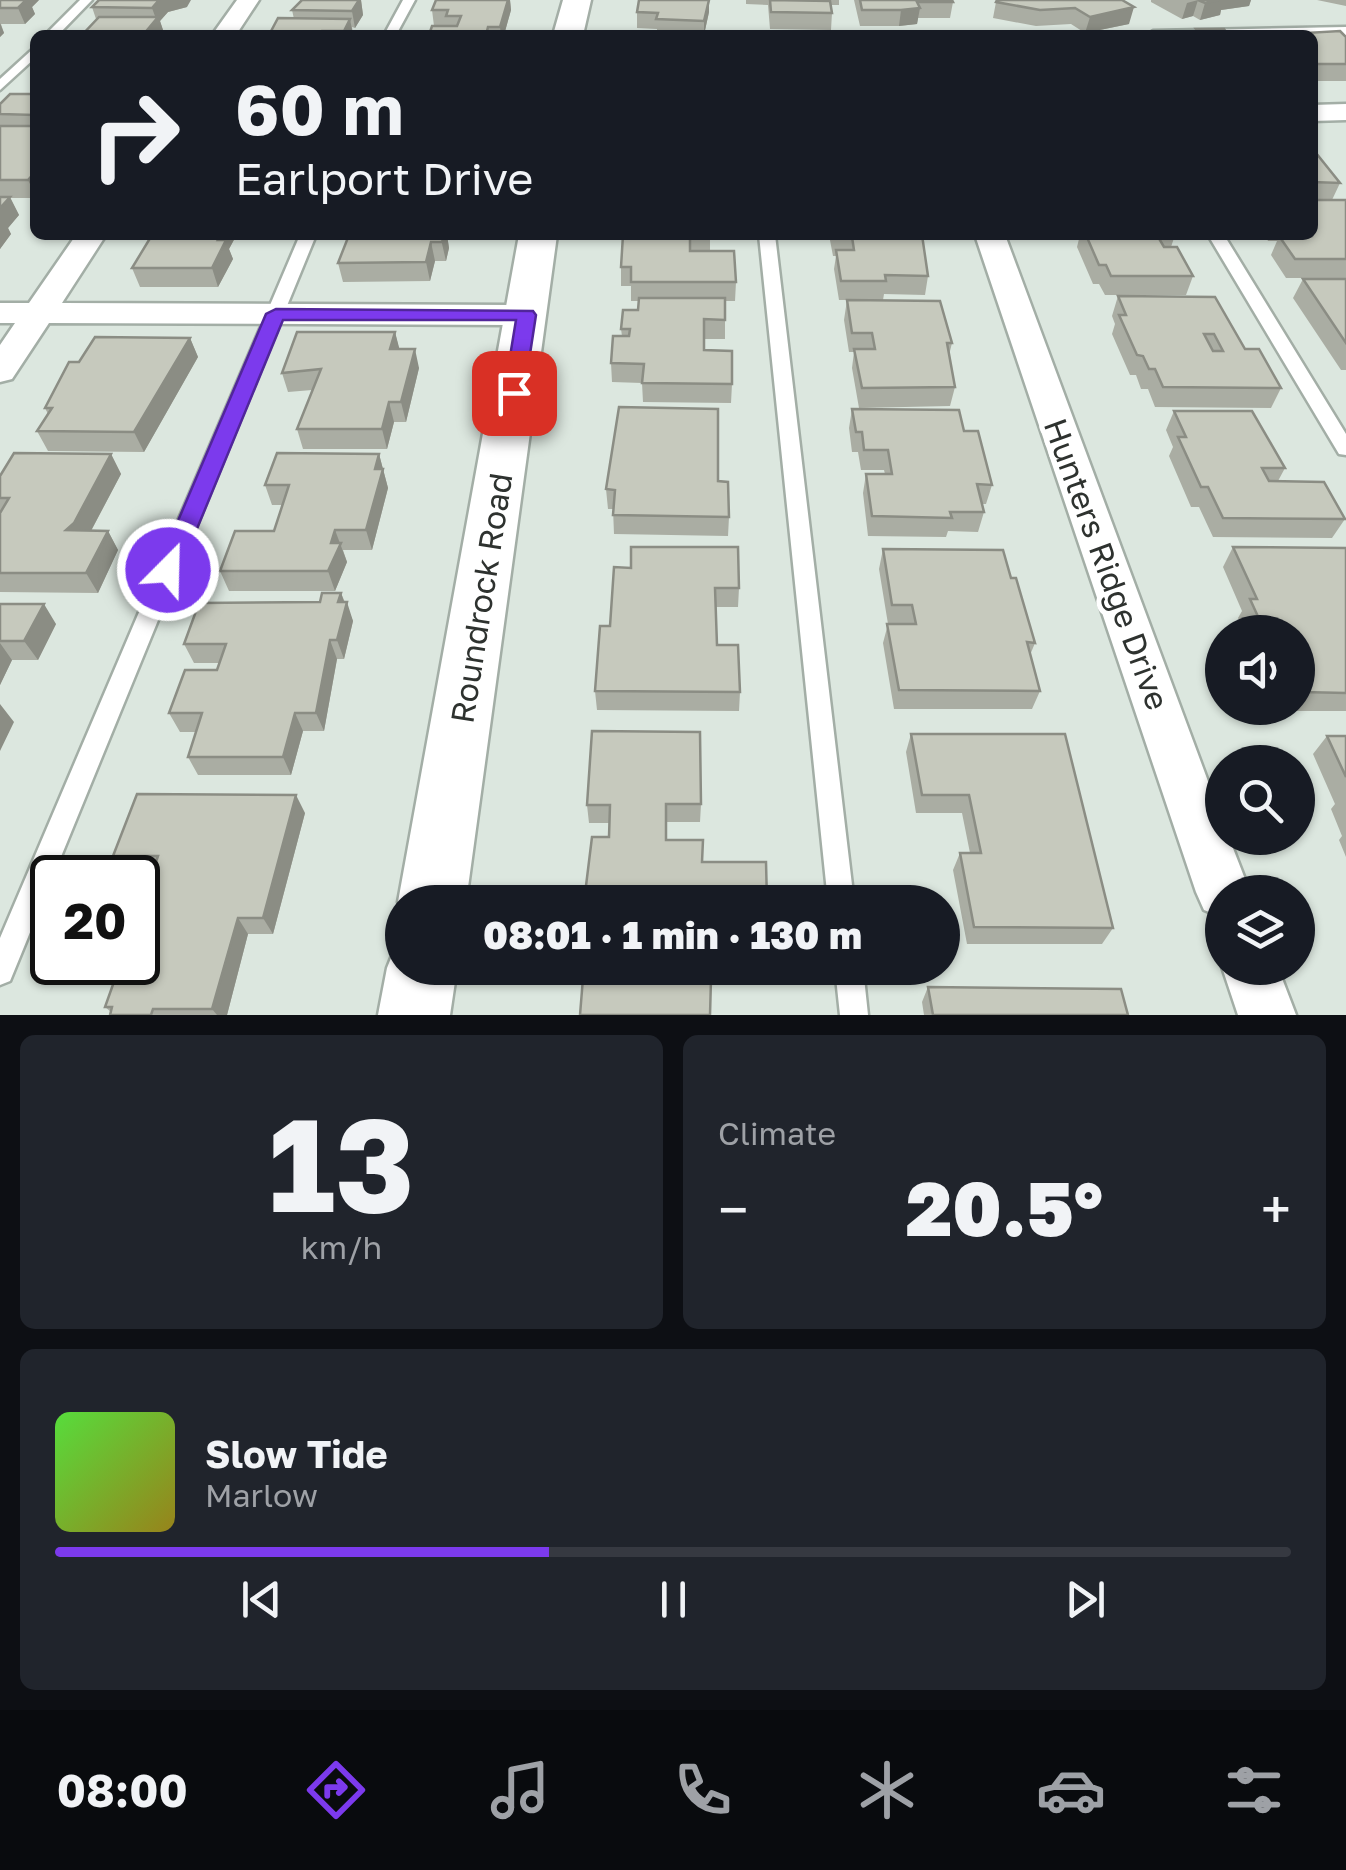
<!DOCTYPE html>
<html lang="en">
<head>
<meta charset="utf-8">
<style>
  body { margin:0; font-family:"Golos Text",sans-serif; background:#20242c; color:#f1f3f6; height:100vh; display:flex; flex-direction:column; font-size:38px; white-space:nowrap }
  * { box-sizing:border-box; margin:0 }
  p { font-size:32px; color:#9ea1a6 }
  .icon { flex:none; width:55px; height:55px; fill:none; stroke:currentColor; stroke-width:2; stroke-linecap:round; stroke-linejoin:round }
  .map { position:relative; height:1015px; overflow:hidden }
  .sheet { display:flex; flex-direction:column; gap:20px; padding:20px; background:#0d0f14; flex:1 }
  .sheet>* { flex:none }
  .banner { position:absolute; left:30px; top:30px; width:1288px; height:210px; border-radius:15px; box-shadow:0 2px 8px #0004; background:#171b24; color:#f1f3f6; overflow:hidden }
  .fabs { position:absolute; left:1205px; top:615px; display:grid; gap:20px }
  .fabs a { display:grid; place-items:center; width:110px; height:110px; border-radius:50%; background:#171b24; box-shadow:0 2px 8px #0004; font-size:50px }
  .speed { position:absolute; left:30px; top:855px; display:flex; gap:20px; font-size:50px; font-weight:700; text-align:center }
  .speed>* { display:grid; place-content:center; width:130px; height:130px; border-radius:50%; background:#171b24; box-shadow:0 2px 8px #0004; line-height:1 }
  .speed .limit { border:5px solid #111; border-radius:15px; background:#fff; color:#111 }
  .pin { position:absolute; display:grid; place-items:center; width:85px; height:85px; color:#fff; margin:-42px; border-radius:20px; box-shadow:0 5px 15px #0006 }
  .me { position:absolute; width:110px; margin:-55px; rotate:23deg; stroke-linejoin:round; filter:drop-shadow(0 0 8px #0008) }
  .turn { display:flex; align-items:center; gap:35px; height:210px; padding:0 40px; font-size:45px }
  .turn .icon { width:130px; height:130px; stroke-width:2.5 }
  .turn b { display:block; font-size:70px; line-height:85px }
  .big { font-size:75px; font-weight:800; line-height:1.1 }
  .sheet .card { flex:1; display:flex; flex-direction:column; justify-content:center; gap:15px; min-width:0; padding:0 35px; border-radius:15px; background:#20242c }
  .sheet .dial { align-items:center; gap:0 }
  .dial b { font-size:130px; line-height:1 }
  .song { display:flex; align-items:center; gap:30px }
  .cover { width:120px; height:120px; border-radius:15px; background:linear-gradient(135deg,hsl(110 70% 55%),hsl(50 70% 35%)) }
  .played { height:10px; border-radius:5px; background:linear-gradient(90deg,#7c3aed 40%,#363941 40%) }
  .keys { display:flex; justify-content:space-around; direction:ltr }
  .heat { display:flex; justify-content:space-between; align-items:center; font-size:55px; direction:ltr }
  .sheet .tiles { flex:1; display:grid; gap:20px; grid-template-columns:1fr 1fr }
  .card:last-child { grid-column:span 2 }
  .trip { position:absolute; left:385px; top:885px; width:575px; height:100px; border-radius:50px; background:#171b24; box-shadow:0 2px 8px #0004; font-weight:800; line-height:100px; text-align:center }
  .dock { display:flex; height:160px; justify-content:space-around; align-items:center; background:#090b0e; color:#9ea1a6 }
  .dock .icon { width:70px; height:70px }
  .dock .current { color:#7c3aed }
  .dock b { font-size:45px; color:#f1f3f6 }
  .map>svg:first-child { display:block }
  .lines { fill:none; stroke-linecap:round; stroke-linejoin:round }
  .service-casing { stroke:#a3aea6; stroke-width:5 }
  .minor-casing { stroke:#a3aea6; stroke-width:5 }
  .tertiary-casing { stroke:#a3aea6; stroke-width:5 }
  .service { fill:#fff; fill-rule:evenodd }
  .minor { fill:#fff; fill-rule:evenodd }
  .tertiary { fill:#fff; fill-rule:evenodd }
  .wall { fill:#aaada3 }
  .shaded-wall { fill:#8b8d84 }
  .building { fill:#c6c9bd; stroke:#8b8d84; stroke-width:2.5; fill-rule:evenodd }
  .route { fill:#7c3aed; stroke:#51269a; stroke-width:2.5 }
  .labels { text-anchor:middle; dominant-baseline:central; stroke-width:10; stroke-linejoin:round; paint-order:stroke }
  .street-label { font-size:32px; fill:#2e322f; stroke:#fff }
</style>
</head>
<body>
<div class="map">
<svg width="1346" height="1015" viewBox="0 0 1346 1015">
  <rect width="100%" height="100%" fill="#dce7df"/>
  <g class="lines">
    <g class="service-casing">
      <path id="service" d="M80 0H92L58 35H45Z
        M403 0H415L396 35H384Z
        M1346 27V35H1147L1153 31Z
        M35 47V58L0 90V79Z
        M300 235H316L10 981 0 985V938Z
        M759 235H775L854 902H828Z
        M1208 235H1224L1346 434V455L1339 454Z
        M835 968H863L868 1015H840Z"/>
    </g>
    <g class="minor-casing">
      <path id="minor" d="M237 0H259L236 35H212Z
        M1346 104V120L1312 121V105Z
        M76 235H106L62 303 527 305 539 308 544 315 539 322 527 325 49 323 12 379 0 382V345L15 323H0V303H29Z
        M975 235H1005L1222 819V838H1229L1250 892H1222V917L1204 910 1196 892Z
        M1222 967 1278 968 1296 1015H1238Z"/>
    </g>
    <g class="tertiary-casing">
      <path id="tertiary" d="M563 0H591L583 35H553Z
        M519 235H557L466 902H402V912L398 902Z
        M402 941V968H457L450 1015H378L387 968 397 943Z"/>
    </g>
    <use href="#service" class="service"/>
    <use href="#minor" class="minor"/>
    <use href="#tertiary" class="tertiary"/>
  </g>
  <path class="wall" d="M0 0H51H39L32 7 35 14 25 24H1L4 33 0 37Z
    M302 0H361L363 15 355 28 352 27 353 35H269L294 19 292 10Z
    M436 0H510L511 10 504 35H429L434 26 432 10Z
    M746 0H839V5H831L832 13 831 30 770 29 768 5 746 4Z
    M854 0H952L953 2 950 18H918L917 24 899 26H860Z
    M1122 0 1129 24 1085 33 1071 24 1036 26 993 18 996 2Z
    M1151 0H1251L1249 6 1221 10 1220 15 1200 20 1193 16 1182 19 1151 2Z
    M1317 0H1346V6Z
    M92 7H187L168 12 160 21 164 33 96 19Z
    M637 12H709L704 35H657V29L637 28Z
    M1305 33 1346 37V81H1312V35H1304Z
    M35 81V198H10L19 215 8 228 11 234 0 249V104L33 94 34 93 31 85Z
    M1312 148 1340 183 1332 200H1346V278H1286L1271 255 1277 241H1268L1265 235H1312Z
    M152 235H260L236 236 229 249 233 259 218 287H140L132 268Z
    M447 235 449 248 446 261H435L430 281 343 282 338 263Z
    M623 235H710V251L736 282 735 301H725V339H704V350L732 384 731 403 643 402 642 383 612 382 611 363 622 336 621 329 638 310 639 301H631V286H621V267Z
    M829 235H922L928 276 925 295 884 294 883 300H839L834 269 836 256H833Z
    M1077 235H1175L1171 247 1193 276 1186 295H1105L1099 284H1093L1077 247 1079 239Z
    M1303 279H1346V370H1341L1293 298Z
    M1118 296 1215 297 1245 349 1281 388 1271 408 1155 407 1148 389H1141L1136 375H1130L1112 334 1115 324 1112 316Z
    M847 300 952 343 949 355 955 387 950 406 859 408 852 368 854 352H849L844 320Z
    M395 332 399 349 419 368 406 422H394L387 449H303L297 429 312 390 288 392 282 373Z
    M190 338 198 357 144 452 48 451 37 431 48 414 45 408 79 362Z
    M852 409 964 431 992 485 986 504H982L984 512 978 532 948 531 946 537 868 536 863 493 866 474H885L884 470H861L858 452H852L849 428Z
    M1174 411 1285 468 1278 481 1345 519 1332 538 1213 537 1199 507H1191L1169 456 1173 447 1166 430Z
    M111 454 121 474 91 531H108L118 550 98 593 0 592V476Z
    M379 454 388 488 372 550H343L347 562 335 591H229L220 571 274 531 282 505H272L265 485Z
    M718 481 729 517 728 536 614 534 613 509H608L606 489Z
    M1233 547 1346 548V711H1289L1287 708H1298V632H1245L1238 618 1242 611 1223 567Z
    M883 549 1011 578 1035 643 1030 655 1040 691 1032 709H894L883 643 888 624 879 569Z
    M614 567 739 588 738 607H716L717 645 740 692 739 711 597 710 595 691 610 626Z
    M341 593 353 621 344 659H337L324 731H303L291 775H198L188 757 196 732H180L169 713 217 670 220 663H194L184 644 320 602Z
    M0 604 56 624 38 660H12L0 685Z
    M911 734 1113 928 1102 944H967L953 870 960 853H970L962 813H916L906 752Z
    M1327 736H1346V857L1339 840 1342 836 1331 809 1335 804 1313 754Z
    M701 804 700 822H666V840L767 902 609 837 610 823H589L587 805Z
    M305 813 273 934H248L227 1015H110L111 1012 105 1007 152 874H126L113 856Z
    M928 987 1128 1015H924L922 1002Z"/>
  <path class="shaded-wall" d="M19 0H39L32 7 35 14 25 24 18 8Z
    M159 0H191L187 7 168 12 160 21 164 33 162 35H143L156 19 152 8Z
    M350 0H361L363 15 355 28Z
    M508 0H510L511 10 504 35H501L500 27Z
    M709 0V12L704 35V21Z
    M1198 0 1193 16 1182 19 1187 3Z
    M1217 0H1251L1249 6 1221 10 1220 15 1200 20 1205 3Z
    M1134 7 1129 24 1085 33 1090 17Z
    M920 8 917 24 899 26 901 10Z
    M350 19 353 35H345L344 31Z
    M0 23 4 33 0 37Z
    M35 172V194L28 180Z
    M10 197 19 215 8 228 11 234 0 249V208Z
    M221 235 236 236 229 249 233 259 218 287 212 268Z
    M440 235H447L449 248 446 261Z
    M431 242 435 261 430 281 426 262Z
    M395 332 400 351 390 349Z
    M190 338 198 357 144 452 134 432Z
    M415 349 419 368 406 422 401 402Z
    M389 402 394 422 387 449 382 429Z
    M111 454 121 474 85 542 66 530Z
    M379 454 388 488 372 550 366 530 375 469Z
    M335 530 347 562 335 591 328 571 331 543Z
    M108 531 118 550 98 593 86 573Z
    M341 593 346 607 347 602 353 621 344 659 337 640 338 602Z
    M44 604 56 624 38 660 24 641Z
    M330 640 337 659 324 731 316 713Z
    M0 643 12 660 0 685Z
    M0 704 14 722 0 751Z
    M295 713 303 731 291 775 283 757Z
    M296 795 305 813 273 934 263 918Z
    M238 918 248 934 227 1015H217L212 1009Z"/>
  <path class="building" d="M0 0H26L18 8H0Z
    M99 0H159L152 8 92 7Z
    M302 0H359L352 11 292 10Z
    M436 0H508L500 27H488L486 35H429L432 26H457L461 16H446L448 10H432Z
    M639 0H709L704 21 656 19 658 13 637 12Z
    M770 0 830 1 832 13 771 12Z
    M860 0H952L953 2H917L920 8 901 10H862Z
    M997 0H1122L1134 7 1090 17 1075 8 1040 10 996 2Z
    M1198 0H1219L1205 3Z
    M99 17H158L143 35H82Z
    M278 18 350 19 344 31H322L320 35H269Z
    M1196 29H1224L1228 35H1201Z
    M1340 31 1346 37V64H1312V35H1307L1305 33Z
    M35 92V115L0 114V104L10 94H33Z
    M0 126H35V172L28 180H0Z
    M1312 148 1340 183 1312 182Z
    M0 197H10L0 208Z
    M1312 200H1346V259H1295L1279 236H1312Z
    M152 235H221L218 240H226L212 268H132Z
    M349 235H444L442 242H431L426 262 338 263Z
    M623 235H710V238H690V251H734L736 282H631V267H621Z
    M835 235H922L928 276 885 275 886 281H841L836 250H854L852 237H835Z
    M1086 235H1157L1164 247H1177L1193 276H1111L1106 265H1099Z
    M1303 279H1346V343Z
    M1118 296 1215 297 1245 349H1259L1281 388 1163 387 1155 369H1149L1143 356 1137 355 1119 315H1126ZM1204 334H1214L1223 351H1213Z
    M639 298H725V320L704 319V350L732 351V384L642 383 644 364 611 363 613 336H629L630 329H621L623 310H638Z
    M847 300 940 301 952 343H947L955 387 862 388 854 349H875L872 333H852Z
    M297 332H395L390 349H415L401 402H389L382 429H297L321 369 282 373Z
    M95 337 190 338 134 432 37 431 52 408H45L69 362H79Z
    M619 407 718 409V481L728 482 729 517 613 515 615 490 606 489Z
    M852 409 959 410 964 431H978L992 485 977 484 984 512H950L952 518 872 516 866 474H892L888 450H864L862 432H856Z
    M1174 411H1252L1285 468H1262L1269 481 1324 482 1345 519 1223 518 1208 487H1201L1178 437H1186Z
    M14 453 111 454 74 523 66 530 108 531 86 573H0V513L9 498H0V476Z
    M277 453 379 454 375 469H383L366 530H335L331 543H341L328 571H220L235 531H274L289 485H265Z
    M631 547H738L739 588H715L717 645H738L740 692 595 691 600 626H610L614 567 631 568Z
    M1233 547 1346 548V693L1302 692 1298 682V632H1265L1250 599H1257Z
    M883 549 1003 550 1011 578H1016L1035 643 1027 642 1040 691 899 690 887 624H916L912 605H892Z
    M322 593H341L338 602H347L337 640H330L316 713H295L283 757H188L202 713H169L185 670H217L226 644H184L199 603 320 602Z
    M0 604H44L24 641H0Z
    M592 731 700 732 701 804H666V840H703L702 862H766L767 902H584L592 837H609L610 805H587Z
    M911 734H1065L1113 928 974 927 960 853H981L969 795H922Z
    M1327 736H1346V777Z
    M137 794 296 795 263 918H238L212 1009H153L151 1015H110L112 1007H105L121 962H138V915L158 856H113Z
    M583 978 711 979 710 1015H580Z
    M928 987 1121 989 1128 1015H933Z"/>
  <path class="route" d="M276 309 533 311 536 315 524 393 514 400 504 393 516 320H283L180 570 177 576H160L157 570 266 314Z"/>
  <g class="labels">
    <g class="street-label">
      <text transform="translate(1107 564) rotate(70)">Hunters Ridge Drive</text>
      <text transform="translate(481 598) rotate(-81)">Roundrock Road</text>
    </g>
  </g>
</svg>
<div class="fabs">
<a><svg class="icon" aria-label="sound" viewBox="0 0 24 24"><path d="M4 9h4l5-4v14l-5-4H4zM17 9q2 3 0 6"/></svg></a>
<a><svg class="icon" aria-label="search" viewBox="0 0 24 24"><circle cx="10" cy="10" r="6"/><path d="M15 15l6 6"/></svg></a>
<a><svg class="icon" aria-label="layers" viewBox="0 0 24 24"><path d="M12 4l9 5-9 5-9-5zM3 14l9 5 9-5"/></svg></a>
</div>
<div class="speed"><div class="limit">20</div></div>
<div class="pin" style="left:514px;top:393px;background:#d93025"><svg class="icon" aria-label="arrive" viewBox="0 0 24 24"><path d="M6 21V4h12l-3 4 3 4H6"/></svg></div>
<svg class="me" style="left:168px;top:570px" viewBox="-20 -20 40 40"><circle r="17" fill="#7c3aed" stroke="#fff" stroke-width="3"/><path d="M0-11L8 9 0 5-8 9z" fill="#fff"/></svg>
<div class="trip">08:01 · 1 min · 130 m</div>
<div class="banner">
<div class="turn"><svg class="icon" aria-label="right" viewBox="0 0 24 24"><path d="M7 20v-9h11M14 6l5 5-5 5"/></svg><div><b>60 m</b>Earlport Drive</div></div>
</div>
</div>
<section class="sheet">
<div class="tiles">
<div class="card dial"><b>13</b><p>km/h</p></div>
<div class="card"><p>Climate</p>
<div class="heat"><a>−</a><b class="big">20.5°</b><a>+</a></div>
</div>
<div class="card">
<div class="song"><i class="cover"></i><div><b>Slow Tide</b><p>Marlow</p></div></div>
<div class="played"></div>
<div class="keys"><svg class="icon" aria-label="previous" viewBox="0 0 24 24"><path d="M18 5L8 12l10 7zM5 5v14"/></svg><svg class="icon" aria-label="pause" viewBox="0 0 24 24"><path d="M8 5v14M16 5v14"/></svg><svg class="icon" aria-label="next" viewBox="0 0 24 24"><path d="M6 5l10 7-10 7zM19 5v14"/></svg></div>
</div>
</div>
</section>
<nav class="dock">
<b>08:00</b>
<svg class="icon current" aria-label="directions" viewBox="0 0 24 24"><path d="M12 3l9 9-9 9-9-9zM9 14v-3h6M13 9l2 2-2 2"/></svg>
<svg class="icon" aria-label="music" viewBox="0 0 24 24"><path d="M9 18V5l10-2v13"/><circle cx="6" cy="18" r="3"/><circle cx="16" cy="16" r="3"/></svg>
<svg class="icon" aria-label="phone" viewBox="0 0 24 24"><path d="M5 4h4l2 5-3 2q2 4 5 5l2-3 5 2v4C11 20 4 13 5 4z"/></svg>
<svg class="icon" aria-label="climate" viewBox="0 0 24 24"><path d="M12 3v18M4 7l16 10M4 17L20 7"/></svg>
<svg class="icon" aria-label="car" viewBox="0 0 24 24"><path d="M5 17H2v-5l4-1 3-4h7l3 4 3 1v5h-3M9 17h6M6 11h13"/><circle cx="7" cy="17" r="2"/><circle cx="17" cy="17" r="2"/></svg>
<svg class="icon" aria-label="filters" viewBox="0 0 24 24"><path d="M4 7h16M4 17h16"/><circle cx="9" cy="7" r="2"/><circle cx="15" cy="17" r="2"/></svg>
</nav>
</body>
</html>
